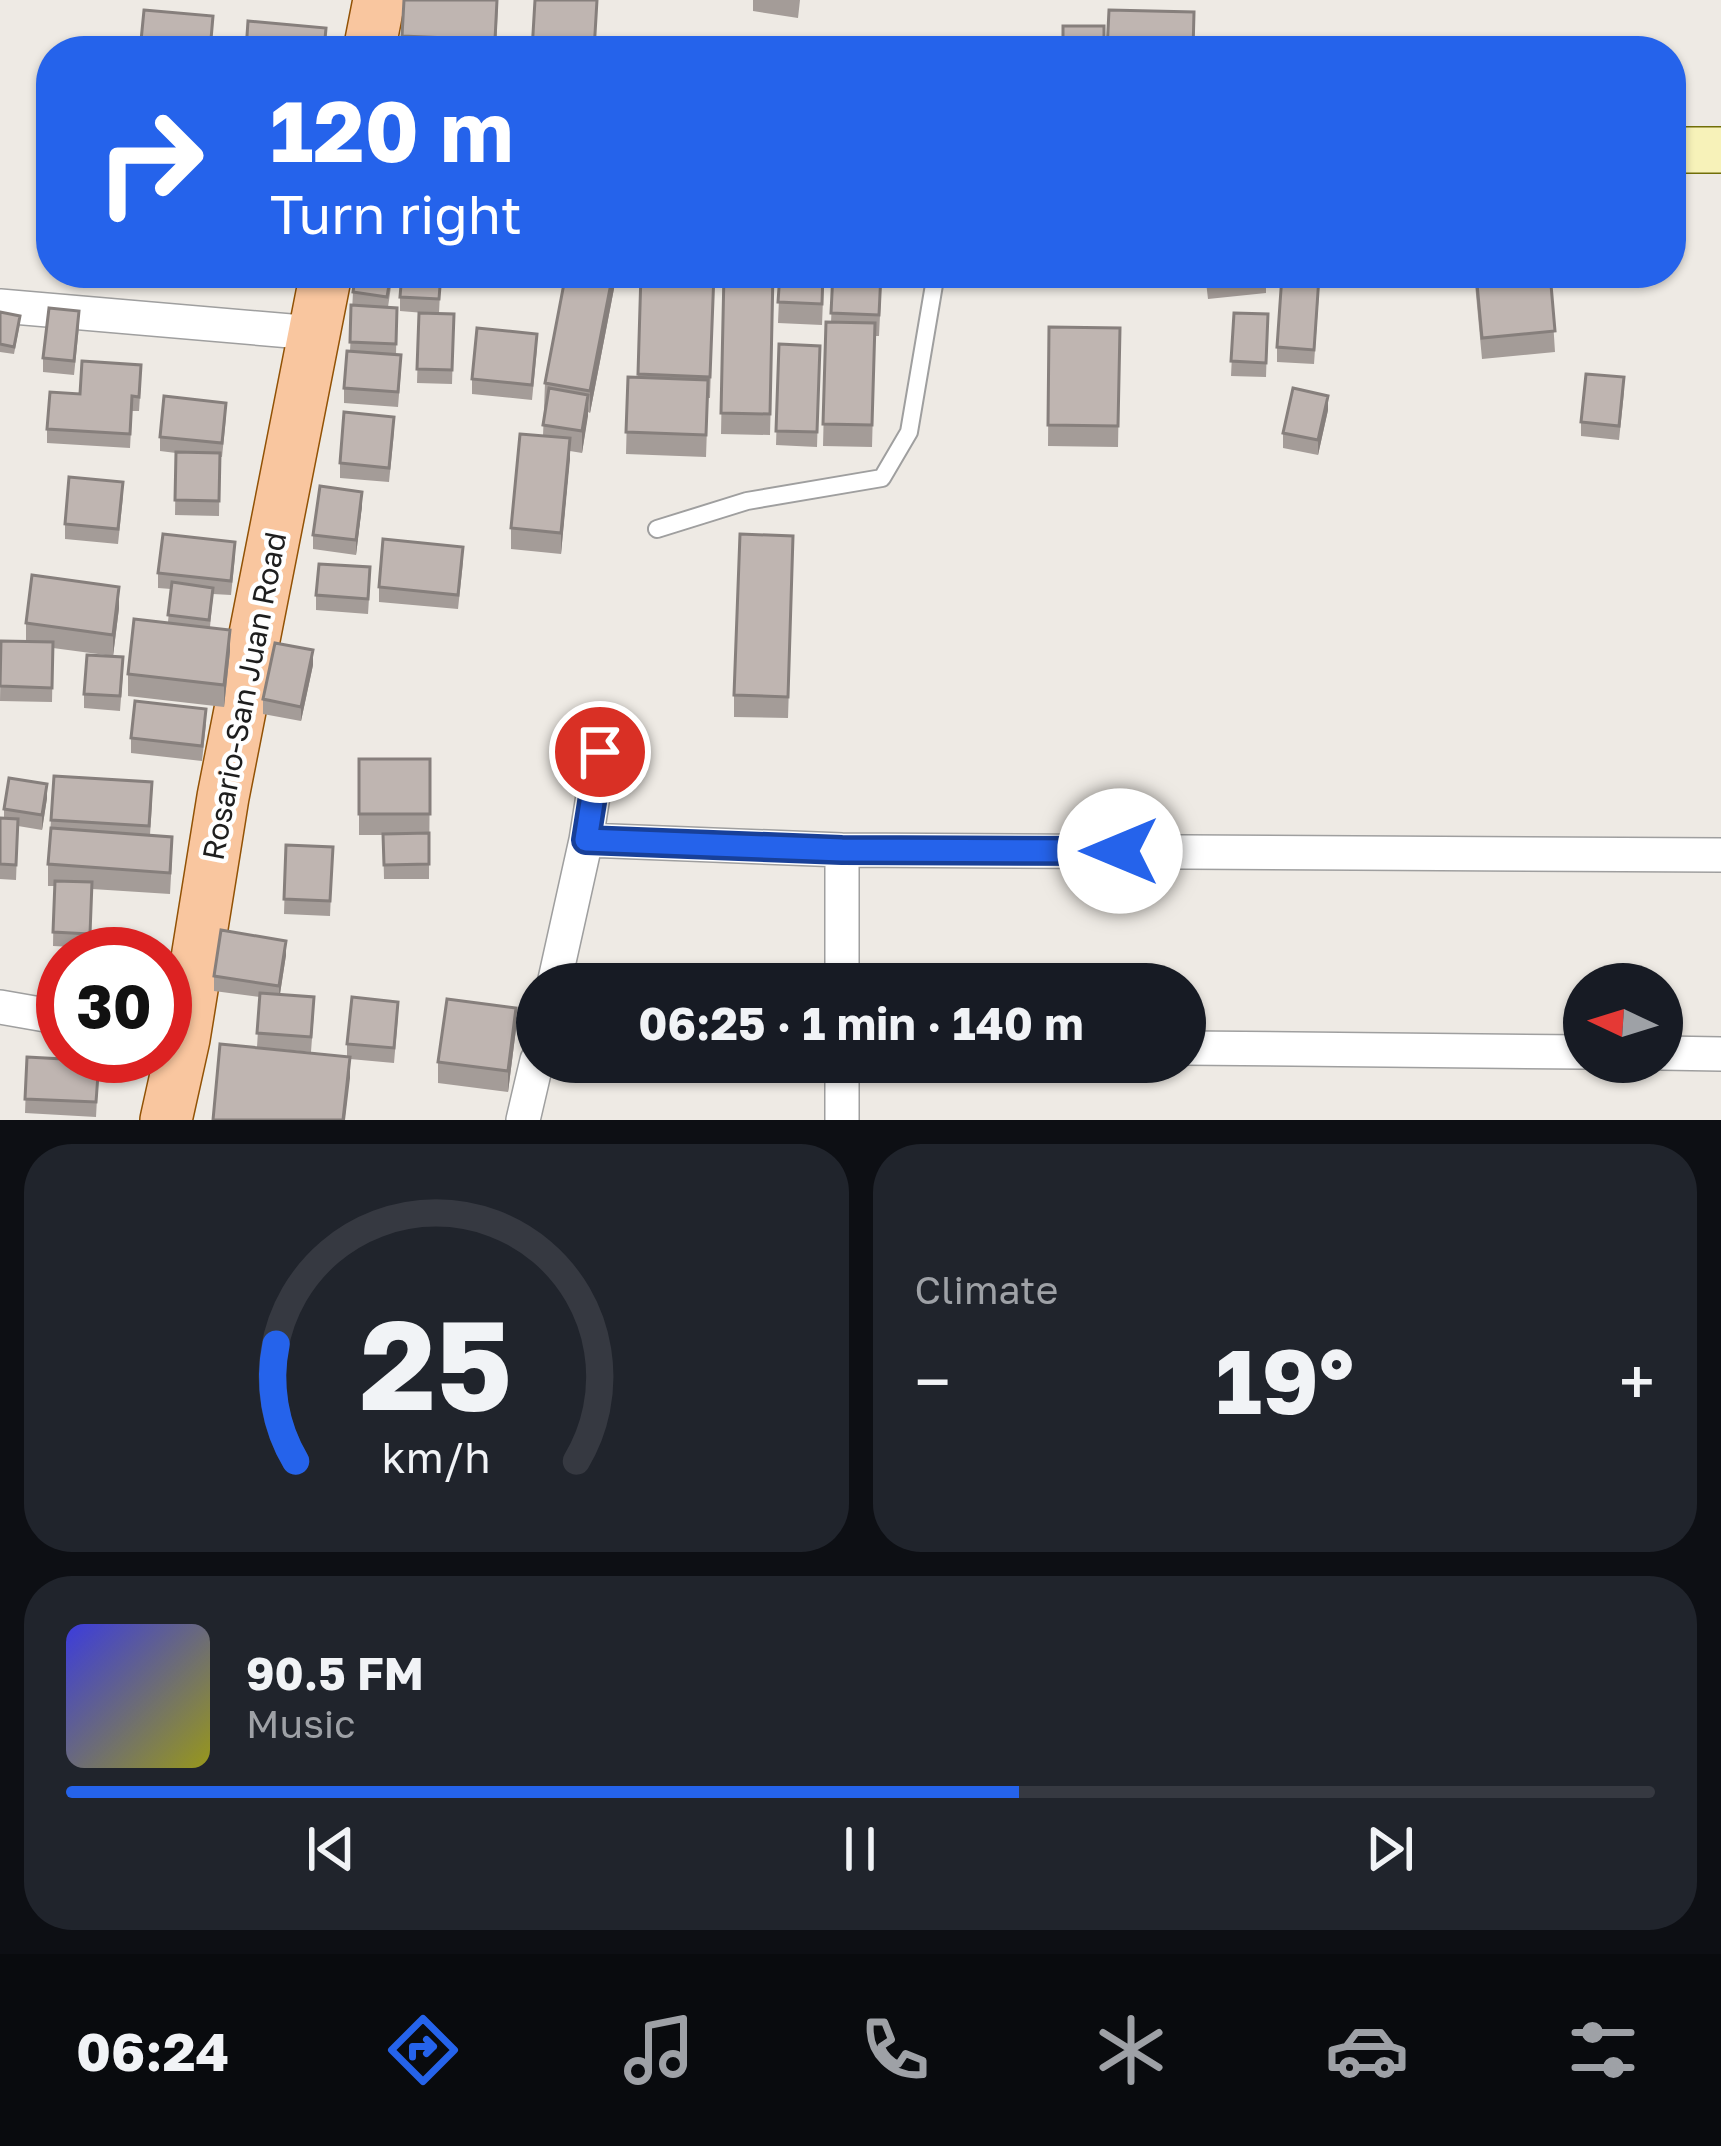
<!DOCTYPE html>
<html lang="en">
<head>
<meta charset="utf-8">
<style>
  body { margin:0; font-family:"Golos Text",sans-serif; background:#20242c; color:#f1f3f6; height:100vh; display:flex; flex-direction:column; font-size:45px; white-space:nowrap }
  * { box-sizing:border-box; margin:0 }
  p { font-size:39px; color:#9ea1a6 }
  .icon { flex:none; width:66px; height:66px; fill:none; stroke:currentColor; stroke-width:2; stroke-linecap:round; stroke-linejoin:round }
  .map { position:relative; height:1120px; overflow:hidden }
  .side { display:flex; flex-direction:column; gap:24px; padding:24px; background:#0d0f14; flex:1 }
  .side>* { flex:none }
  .banner { position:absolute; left:36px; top:36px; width:1650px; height:252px; border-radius:48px; box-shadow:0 3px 9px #0004; background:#2563eb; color:#fff; overflow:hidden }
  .needle { width:78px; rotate:274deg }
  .fabs { position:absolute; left:1563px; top:963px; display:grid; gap:24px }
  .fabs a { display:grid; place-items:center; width:120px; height:120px; border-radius:50%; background:#171b24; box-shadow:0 3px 9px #0004; font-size:60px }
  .speed { position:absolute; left:36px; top:927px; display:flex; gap:24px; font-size:60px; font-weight:700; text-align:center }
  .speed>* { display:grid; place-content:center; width:156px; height:156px; border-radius:50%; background:#171b24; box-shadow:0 3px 9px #0004; line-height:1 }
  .speed .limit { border:18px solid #d22; background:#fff; color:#111 }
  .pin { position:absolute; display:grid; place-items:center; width:102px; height:102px; color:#fff; margin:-51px; border:6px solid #fff; border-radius:50%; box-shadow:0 3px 12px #0007 }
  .me { position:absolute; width:132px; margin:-66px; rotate:270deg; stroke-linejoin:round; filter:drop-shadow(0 0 9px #0008) }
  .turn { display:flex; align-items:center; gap:42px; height:252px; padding:0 36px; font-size:54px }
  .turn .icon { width:156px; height:156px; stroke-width:2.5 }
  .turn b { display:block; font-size:84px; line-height:102px }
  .big { font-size:90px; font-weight:700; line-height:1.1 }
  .side .widget { flex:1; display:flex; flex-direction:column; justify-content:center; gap:18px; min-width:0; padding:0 42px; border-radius:48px; background:#20242c }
  .side .dial { align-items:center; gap:0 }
  .dial svg { height:312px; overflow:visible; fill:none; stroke:#363941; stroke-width:7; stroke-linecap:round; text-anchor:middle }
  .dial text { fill:#f1f3f6; stroke:none }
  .song { display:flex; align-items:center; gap:36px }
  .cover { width:144px; height:144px; border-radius:18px; background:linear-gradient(135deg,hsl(240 70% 55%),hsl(60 70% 35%)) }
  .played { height:12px; border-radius:6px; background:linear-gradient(90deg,#2563eb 60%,#363941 60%) }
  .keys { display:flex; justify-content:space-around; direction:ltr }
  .heat { display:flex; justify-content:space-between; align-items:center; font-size:66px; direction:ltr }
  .side .tiles { flex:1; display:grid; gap:24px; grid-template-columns:1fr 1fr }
  .widget:last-child { grid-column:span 2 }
  .trip { position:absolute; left:516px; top:963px; width:690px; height:120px; border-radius:60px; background:#171b24; box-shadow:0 3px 9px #0004; font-weight:700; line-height:120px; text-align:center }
  .tabs { display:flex; height:192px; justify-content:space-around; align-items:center; background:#090b0e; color:#9ea1a6 }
  .tabs .icon { width:84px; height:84px }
  .tabs .selected { color:#2563eb }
  .tabs b { font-size:54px; color:#f1f3f6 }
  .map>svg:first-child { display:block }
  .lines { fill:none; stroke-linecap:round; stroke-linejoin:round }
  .lane-casing { stroke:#9f9f9f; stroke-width:20 }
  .street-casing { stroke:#9f9f9f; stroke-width:36 }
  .secondary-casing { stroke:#716f08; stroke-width:48 }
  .primary-casing { stroke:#925205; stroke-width:54 }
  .lane { stroke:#fff; stroke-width:16 }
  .street { stroke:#fff; stroke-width:33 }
  .secondary { stroke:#f7f2b9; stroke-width:45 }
  .primary { stroke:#f9c69f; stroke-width:51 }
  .wall { fill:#a49c98 }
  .shaded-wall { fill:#867f7c }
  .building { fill:#bfb5b1; stroke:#867f7c; stroke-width:3 }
  .route-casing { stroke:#184099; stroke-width:30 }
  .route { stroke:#2563eb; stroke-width:21 }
  .labels { text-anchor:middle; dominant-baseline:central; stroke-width:9; stroke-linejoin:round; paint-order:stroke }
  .street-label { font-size:30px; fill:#1e1e1e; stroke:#fff }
</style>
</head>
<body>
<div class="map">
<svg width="1721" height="1120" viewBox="0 0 1721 1120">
  <rect width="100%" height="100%" fill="#eeeae4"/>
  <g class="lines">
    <g class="lane-casing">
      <path id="lane" d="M657 529 747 501 882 478 909 432 936 273"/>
    </g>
    <g class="street-casing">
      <path id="street" d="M0 306 314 333
        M586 840 842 850 1721 855
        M554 984 586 840 600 752
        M842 984V850
        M0 1007 63 1018
        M1185 1048 1584 1052
        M1662 1053 1721 1054
        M842 1062V1120
        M523 1120 537 1060"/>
    </g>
    <g class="secondary-casing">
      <path id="secondary" d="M1671 150H1721"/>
    </g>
    <g class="primary-casing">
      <path id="primary" d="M369 51 379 0
        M166 1120 184 1039 223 797 326 273"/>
    </g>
    <use href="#lane" class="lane"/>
    <use href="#street" class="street"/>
    <use href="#secondary" class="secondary"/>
    <use href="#primary" class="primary"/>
  </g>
  <path class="wall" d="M404 0H498L496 51H402Z
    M753 0H800L798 18 753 11Z
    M393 273 388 307 397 308 396 355 401 370 398 407 344 403V388L350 351 353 292Z
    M441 273 439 313 454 314 452 384 417 383 419 313H424L400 311V297Z
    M617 273 590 413 588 412 582 453 570 451 561 554 511 549V528L543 436 545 383Z
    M641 273H714L710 398H708L706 457 626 454 628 377 638 378Z
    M724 273H774L770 435 721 434Z
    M780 273H824L822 325 778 323Z
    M833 273H882L879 336H875L872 447 823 446 826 322 831 323Z
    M1086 273H1144V276L1086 277Z
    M1205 273H1266V293L1208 299Z
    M1474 273H1550L1555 352 1482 359Z
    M1319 292 1314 364 1277 362V347Z
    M0 312 20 323 14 354 0 352Z
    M1234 313 1268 314 1266 377 1231 376Z
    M79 326 74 375 43 372V358Z
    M1049 327 1120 329 1118 447 1048 446Z
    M779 344 820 346 817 447 776 445Z
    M537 348 532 400 472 394V379Z
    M141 380 139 411H132L130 448 47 443V429L80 394Z
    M1624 392 1619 440 1581 436V422Z
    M1328 410 1318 455 1283 448V433Z
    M226 417 222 457H220L219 516 175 515 176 453 160 451V437Z
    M394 432 389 482 340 478V463Z
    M123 497 118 544 65 539V524Z
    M362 506 356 555 313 549V535Z
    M235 556 231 595 213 594 210 627 230 651 224 707 128 696V674L168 622 171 589 158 588V573Z
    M793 557 788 718 734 717V695Z
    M463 562 458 609 379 602V587Z
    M370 582 368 614 316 610V595Z
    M119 608 113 656 53 648 52 702 0 701 1 641H26V623Z
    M313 665 301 721 263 714V699Z
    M123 672 120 711 84 708V694Z
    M206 724 202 761 131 753V738Z
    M359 759H430L429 879H384L383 835H359Z
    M54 776 152 804 150 835 172 858 170 894 92 889 90 948 53 946 54 886H48V864Z
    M47 798 42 830 18 826 16 880 0 879V818L4 819V809Z
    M286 845 333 847 330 916 284 914Z
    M286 955 280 994 314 1011 311 1052 267 1048 347 1056V1044L398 1016 394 1063 350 1059V1078L257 1047 260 997 214 991V976Z
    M516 1029 508 1092 438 1083V1062Z
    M27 1057 99 1061 96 1117 25 1113Z"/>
  <path class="shaded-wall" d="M613 273H617L590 413V391Z
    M588 395V416L582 453V431Z
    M1328 396V410L1318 455V440Z
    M570 438V459L561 554V533Z
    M362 492V506L356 555V540Z
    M119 587V608L113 656V635Z
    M230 630V651L224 707V685Z
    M313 650V665L301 721V707Z
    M47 784V798L42 830V815Z
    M286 941V955L279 1000V986Z
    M516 1008V1029L508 1092V1071Z
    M350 1057V1078L345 1120H343Z"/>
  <path class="building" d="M404 0H497L495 40 402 36Z
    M535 0H597L594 51H532Z
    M144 10 213 16 210 51H140Z
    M1109 10 1194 12 1193 51H1107Z
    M248 21 326 28 324 51H246Z
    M1063 26H1104V51H1063Z
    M703 46 741 49V51H703Z
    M356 273H391L387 297 353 292Z
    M402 273H441L439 299 400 297Z
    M566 273H613L590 391 545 383Z
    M641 273H714L710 377 638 374Z
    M724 273H773L770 414 721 413Z
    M780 273H823L822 304 778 302Z
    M833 273H881L879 315 831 313Z
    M1207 273H1256L1208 278Z
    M1476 273H1550L1555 331 1482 338Z
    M1282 275 1319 277 1314 350 1277 347Z
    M351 305 397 308 396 344 350 342Z
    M49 308 79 311 74 361 43 358Z
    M0 312 20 316 14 347 0 344Z
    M419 313 454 314 452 370 417 369Z
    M1234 313 1268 314 1266 363 1231 361Z
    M826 322 875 323 872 425 823 424Z
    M1049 327 1120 328 1118 426 1048 425Z
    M477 328 537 334 532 385 472 379Z
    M779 344 820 346 817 432 776 431Z
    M347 351 401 355 398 392 344 388Z
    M82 361 141 365 139 397 132 396 130 434 47 429 50 392 80 394Z
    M1586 374 1624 377 1619 426 1581 422Z
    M628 377 708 380 706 435 626 432Z
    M549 388 588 395 582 431 543 425Z
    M1293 388 1328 396 1318 440 1283 433Z
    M164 396 226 403 222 443 160 437Z
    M344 412 394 417 389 468 340 463Z
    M520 434 570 438 561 533 511 528Z
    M176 452 220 453 219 501 175 500Z
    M69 477 123 482 118 529 65 524Z
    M320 486 362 492 356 540 313 535Z
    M163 534 235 542 231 581 158 573Z
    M740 534 793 536 788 697 734 695Z
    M383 539 463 547 458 595 379 587Z
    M319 564 370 567 368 599 316 595Z
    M32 575 119 587 113 635 26 623Z
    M172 582 213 588 209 620 168 615Z
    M134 619 230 630 224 685 128 674Z
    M1 641 53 642 52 688 0 686Z
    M275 643 313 650 301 707 263 699Z
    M87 655 123 657 120 696 84 694Z
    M135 701 206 709 202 746 131 738Z
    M359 759H430V814H359Z
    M54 776 152 782 149 826 51 820Z
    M9 778 47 784 42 815 4 809Z
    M0 818 18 819 16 865 0 864Z
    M51 828 172 837 170 873 48 864Z
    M429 833V864L384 865 383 834Z
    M286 845 333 847 330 901 284 899Z
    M55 881 92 882 90 934 53 932Z
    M221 930 286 941 279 986 214 976Z
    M260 993 314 997 311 1037 257 1033Z
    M352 997 398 1002 394 1048 347 1044Z
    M447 999 516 1008 508 1071 438 1062Z
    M220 1044 350 1057 343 1120H213Z
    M27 1057 99 1061 96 1102 25 1099Z"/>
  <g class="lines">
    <g class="route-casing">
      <path id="route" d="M600 752 586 840 842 850 1120 851"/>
    </g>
    <use href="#route" class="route"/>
  </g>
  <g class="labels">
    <g class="street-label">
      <text transform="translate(244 696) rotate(-79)">Rosario-San Juan Road</text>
    </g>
  </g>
</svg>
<div class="fabs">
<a><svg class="needle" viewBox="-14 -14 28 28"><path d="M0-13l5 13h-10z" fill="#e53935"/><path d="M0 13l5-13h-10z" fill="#9ea1a6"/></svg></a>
</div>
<div class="speed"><div class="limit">30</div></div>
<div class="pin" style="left:600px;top:752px;background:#d93025"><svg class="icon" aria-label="arrive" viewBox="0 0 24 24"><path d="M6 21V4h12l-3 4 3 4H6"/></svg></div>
<svg class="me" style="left:1120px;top:851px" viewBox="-20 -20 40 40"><circle r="19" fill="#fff"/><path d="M0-13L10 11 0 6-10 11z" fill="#2563eb"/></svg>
<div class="trip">06:25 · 1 min · 140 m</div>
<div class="banner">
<div class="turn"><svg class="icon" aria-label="right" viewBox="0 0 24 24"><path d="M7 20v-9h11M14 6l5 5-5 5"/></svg><div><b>120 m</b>Turn right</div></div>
</div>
</div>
<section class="side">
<div class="tiles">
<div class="widget dial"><svg viewBox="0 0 100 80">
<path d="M14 69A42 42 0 1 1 86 69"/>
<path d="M14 69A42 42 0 0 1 9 39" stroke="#2563eb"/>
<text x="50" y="56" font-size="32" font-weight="700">25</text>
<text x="50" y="72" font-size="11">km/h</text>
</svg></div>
<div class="widget"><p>Climate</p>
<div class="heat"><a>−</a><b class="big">19°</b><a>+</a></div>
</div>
<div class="widget">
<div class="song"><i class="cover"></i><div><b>90.5 FM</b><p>Music</p></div></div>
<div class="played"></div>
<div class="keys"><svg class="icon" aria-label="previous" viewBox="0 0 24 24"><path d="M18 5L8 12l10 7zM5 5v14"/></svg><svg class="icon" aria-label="pause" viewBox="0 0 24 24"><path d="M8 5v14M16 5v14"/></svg><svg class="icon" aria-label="next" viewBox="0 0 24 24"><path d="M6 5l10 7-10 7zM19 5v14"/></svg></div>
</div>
</div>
</section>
<nav class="tabs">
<b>06:24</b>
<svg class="icon selected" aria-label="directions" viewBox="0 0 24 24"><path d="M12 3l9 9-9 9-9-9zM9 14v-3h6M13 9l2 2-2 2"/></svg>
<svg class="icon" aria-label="music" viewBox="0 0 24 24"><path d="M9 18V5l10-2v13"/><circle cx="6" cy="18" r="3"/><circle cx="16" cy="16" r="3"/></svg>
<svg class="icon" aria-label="phone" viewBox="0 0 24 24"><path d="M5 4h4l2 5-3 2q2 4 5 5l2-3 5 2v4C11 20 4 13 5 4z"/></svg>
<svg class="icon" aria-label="climate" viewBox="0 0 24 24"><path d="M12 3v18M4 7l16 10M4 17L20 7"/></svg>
<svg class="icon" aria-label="car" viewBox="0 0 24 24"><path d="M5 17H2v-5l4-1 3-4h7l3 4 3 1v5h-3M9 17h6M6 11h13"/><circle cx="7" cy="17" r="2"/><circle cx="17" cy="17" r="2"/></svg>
<svg class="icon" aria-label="filters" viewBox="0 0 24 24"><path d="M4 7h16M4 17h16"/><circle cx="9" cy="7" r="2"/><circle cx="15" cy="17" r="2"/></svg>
</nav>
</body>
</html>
